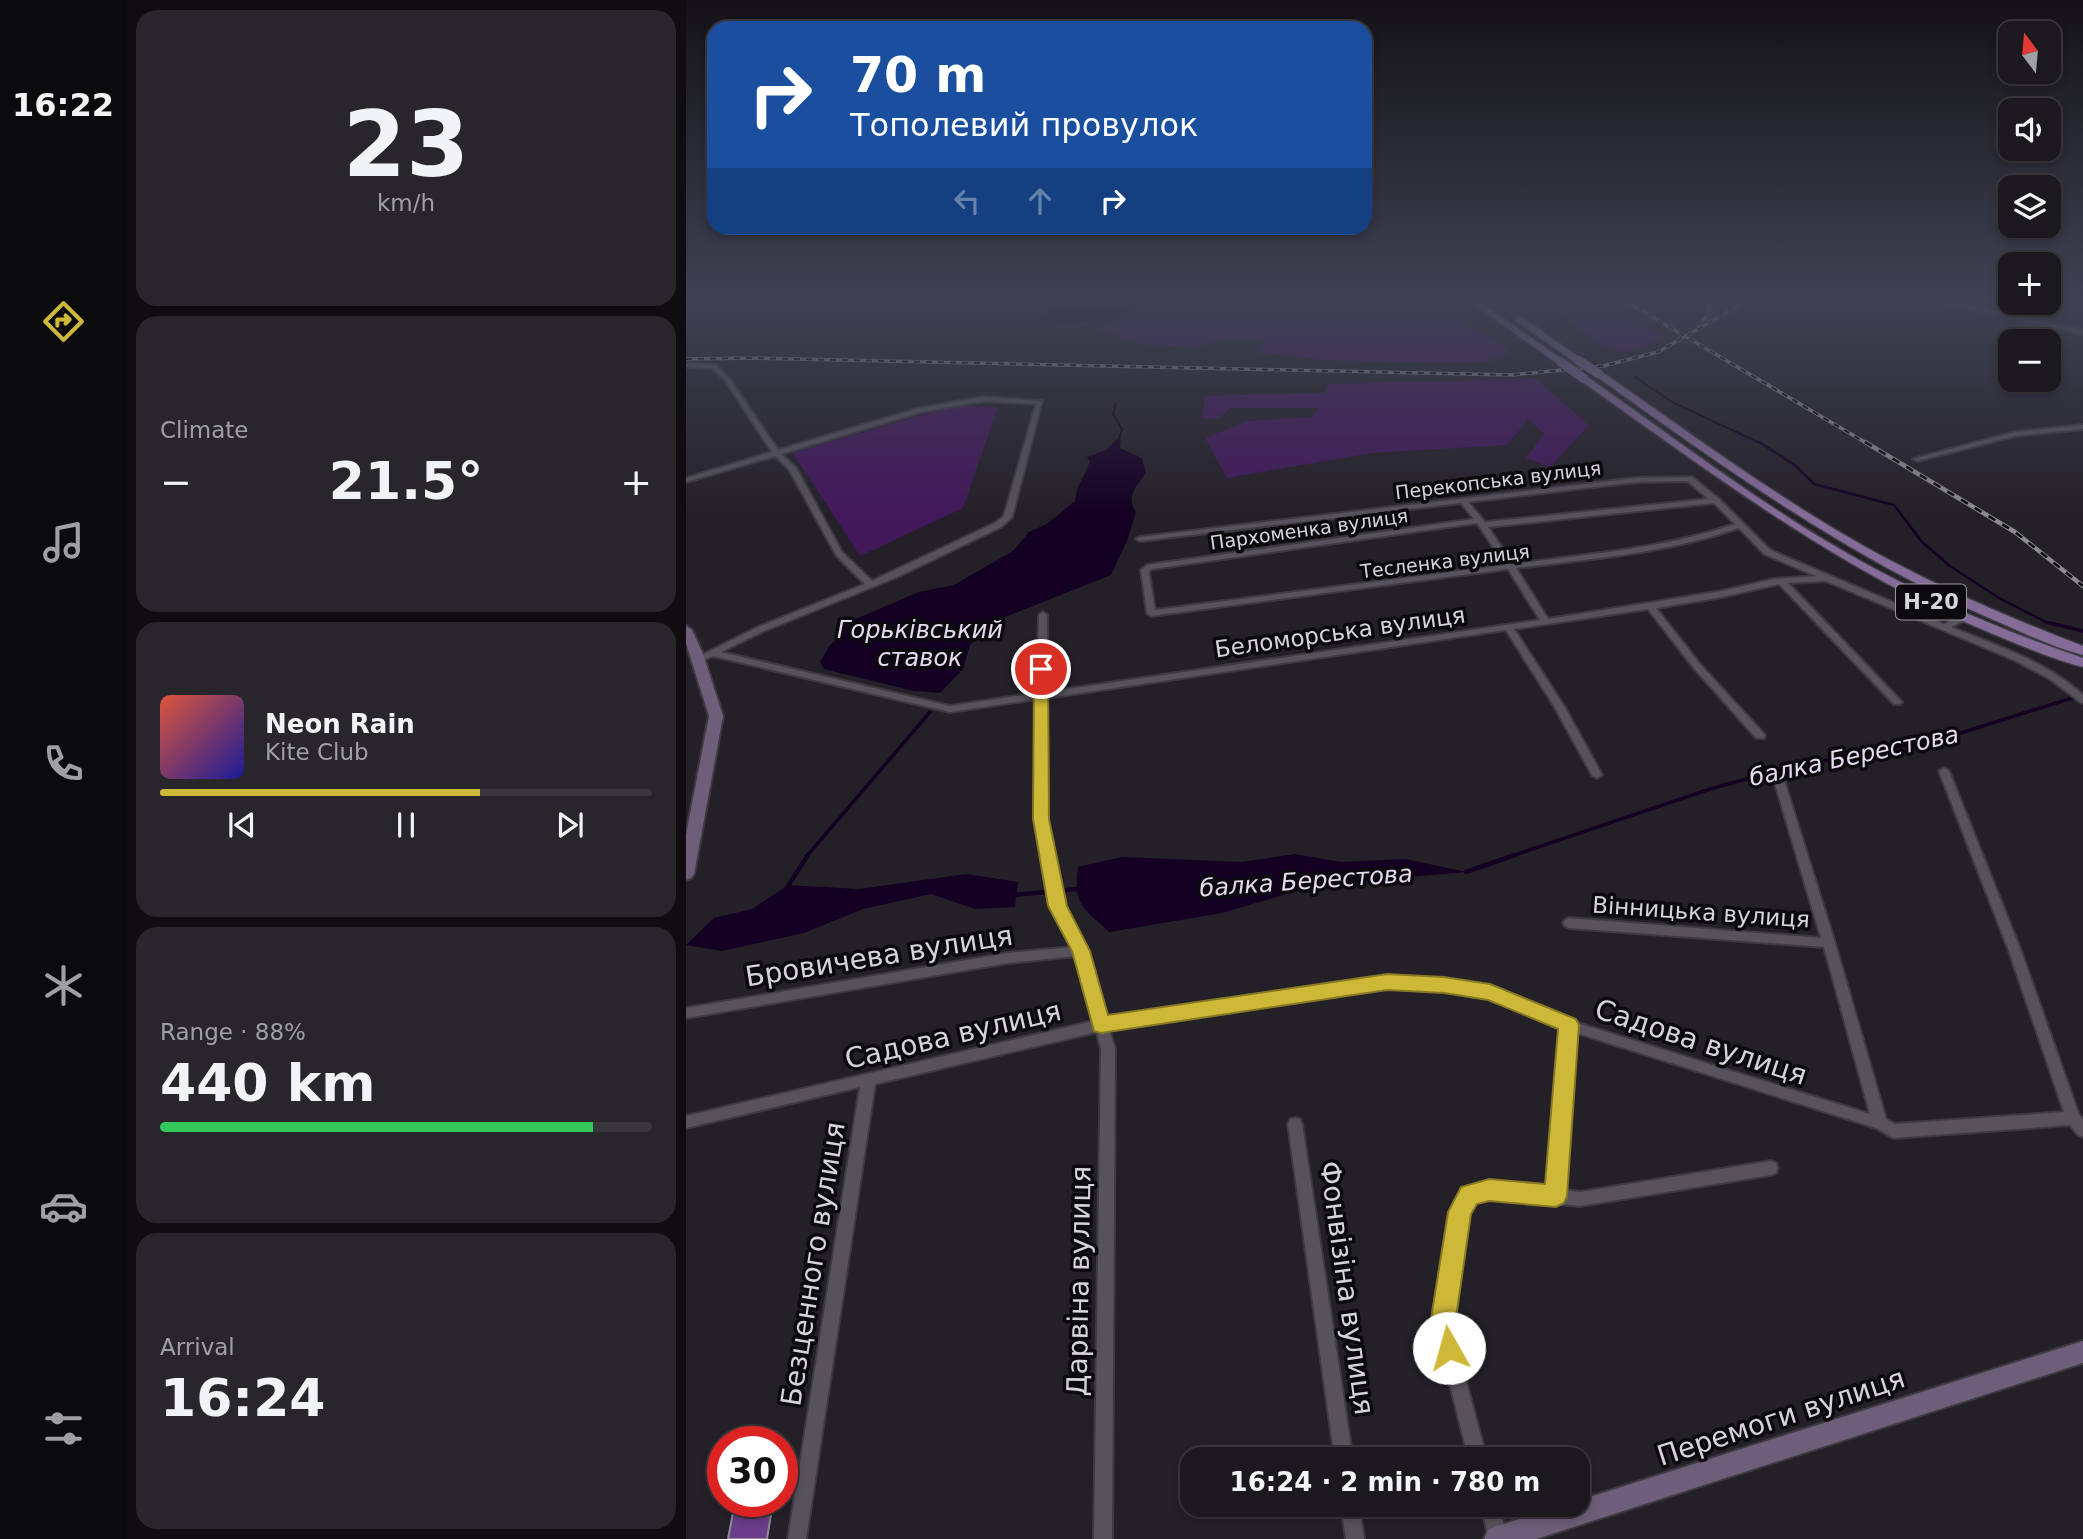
<!DOCTYPE html>
<html lang="en">
<head>
<meta charset="utf-8">
<style>
  body { margin:0; font-family:"DejaVu Sans",sans-serif; background:#28252b; color:#f1f3f6; height:100vh; display:flex; flex-direction:column; font-size:26px; white-space:nowrap }
  * { box-sizing:border-box; margin:0 }
  p { font-size:23px; color:#a0a0a4 }
  .icon { flex:none; width:38px; height:38px; fill:none; stroke:currentColor; stroke-width:2; stroke-linecap:round; stroke-linejoin:round }
  .map { position:relative; flex:1; overflow:hidden }
  .drawer { display:flex; flex-direction:column; gap:10px; padding:10px; background:#0f0d10; width:560px }
  .drawer>* { flex:none }
  .hud { position:absolute; left:21px; top:21px; width:665px; height:214px; border-radius:21px; box-shadow:0 4px 10px #0003,0 0 0 2px #39373c; background:#1a4fa0; color:#fff; overflow:hidden }
  .needle { width:46px; rotate:344deg }
  .buttons { position:absolute; left:1312px; top:21px; display:grid; gap:14px }
  .buttons a { display:grid; place-items:center; width:63px; height:63px; border-radius:14px; background:#1b181e; box-shadow:0 4px 10px #0003,0 0 0 2px #39373c; font-size:35px }
  .speed { position:absolute; left:21px; top:1426px; display:flex; gap:14px; font-size:35px; font-weight:700; text-align:center }
  .speed>* { display:grid; place-content:center; width:91px; height:91px; border-radius:50%; background:#1b181e; box-shadow:0 4px 10px #0003,0 0 0 2px #39373c; line-height:1 }
  .speed .limit { border:10px solid #d22; background:#fff; color:#111 }
  .pin { position:absolute; display:grid; place-items:center; width:60px; height:60px; color:#fff; margin:-30px; border:4px solid #fff; border-radius:50%; box-shadow:0 2px 7px #0007 }
  .me { position:absolute; width:77px; margin:-38px; rotate:353deg; stroke-linejoin:round; filter:drop-shadow(0 0 5px #0008) }
  .turn { display:flex; align-items:center; gap:24px; height:147px; padding:0 28px; font-size:32px }
  .turn .icon { width:91px; height:91px; stroke-width:2.5 }
  .turn b { display:block; font-size:49px; line-height:60px }
  .lanes { display:flex; align-items:center; height:66px; padding:0 28px; background:#0003; justify-content:center; gap:35px; direction:ltr }
  .lanes .off { opacity:.35 }
  .big { font-size:52px; font-weight:700; line-height:1.1 }
  .drawer .card { flex:1; display:flex; flex-direction:column; justify-content:center; gap:10px; min-width:0; padding:0 24px; border-radius:21px; background:#28252b }
  .drawer .dial { align-items:center; gap:0 }
  .dial b { font-size:91px; line-height:1 }
  .song { display:flex; align-items:center; gap:21px }
  .cover { width:84px; height:84px; border-radius:10px; background:linear-gradient(135deg,hsl(10 70% 55%),hsl(240 70% 35%)) }
  .played { height:7px; border-radius:4px; background:linear-gradient(90deg,#ceb838 65%,#39373c 65%) }
  .keys { display:flex; justify-content:space-around; direction:ltr }
  .heat { display:flex; justify-content:space-between; align-items:center; font-size:38px; direction:ltr }
  .charge { height:10px; border-radius:5px; background:linear-gradient(90deg,#34c759 88%,#39373c 0) }
  .trip { position:absolute; left:494px; top:1447px; width:410px; height:70px; border-radius:21px; background:#1b181e; box-shadow:0 4px 10px #0003,0 0 0 2px #39373c; font-weight:700; line-height:70px; text-align:center }
  main { display:flex; flex:1; min-height:0 }
  .tab-bar { display:flex; flex-direction:column; width:126px; justify-content:space-around; align-items:center; background:#0b0a0c; color:#a0a0a4 }
  .tab-bar .icon { width:49px; height:49px }
  .tab-bar .selected { color:#ceb838 }
  .tab-bar b { font-size:32px; color:#f1f3f6 }
  .map>svg:first-child { display:block }
  .green { fill:#42185b }
  .water { fill:#140022 }
  .lines { fill:none; stroke-linecap:round; stroke-linejoin:round }
  .stream-far3 { stroke:#140022; stroke-width:2 }
  .stream-far2 { stroke:#140022; stroke-width:2.5 }
  .stream-far1 { stroke:#140022; stroke-width:3.5 }
  .stream { stroke:#140022; stroke-width:4.5 }
  .building { fill:#6a3c89; stroke:#8f8a94; stroke-width:2 }
  .street-casing { stroke:#3d3a41; stroke-width:4 }
  .secondary-casing { stroke:#3d3a41; stroke-width:4 }
  .primary-casing { stroke:#3d3a41; stroke-width:3 }
  .street { fill:#57525b; fill-rule:evenodd }
  .secondary { fill:#6e5e79; fill-rule:evenodd }
  .primary { fill:#846b98; fill-rule:evenodd }
  .rail-far1-casing { stroke:#8d898f; stroke-width:3.5 }
  .rail-casing { stroke:#8d898f; stroke-width:4.5 }
  .rail-far1 { stroke:#0c0a0e; stroke-width:2; stroke-dasharray:6; stroke-linecap:butt }
  .rail { stroke:#0c0a0e; stroke-width:2.5; stroke-dasharray:8; stroke-linecap:butt }
  .primary-bridge-casing { stroke:#3d3a41; stroke-width:10; stroke-linecap:butt }
  .primary-bridge { stroke:#846b98; stroke-width:9 }
  .route { fill:#ceb838; stroke:#867824; stroke-width:2 }
  .labels { text-anchor:middle; dominant-baseline:central; stroke-width:7; stroke-linejoin:round; paint-order:stroke }
  .far-street-label { font-size:19px; fill:#d7d4d9; stroke:#0c0a0e }
  .shield { fill:#0c0a0e; stroke:#9a979c; stroke-width:2 }
  .shield-label { font-size:21px; font-weight:bold; fill:#d7d4d9 }
  .street-label { font-size:23px; fill:#d7d4d9; stroke:#0c0a0e }
  .water-label { font-size:24px; font-style:italic; fill:#e6daf0; stroke:#0c0a0e }
  .near-street-label { font-size:28px; fill:#d7d4d9; stroke:#0c0a0e }
</style>
</head>
<body>
<main>
<nav class="tab-bar">
<b>16:22</b>
<svg class="icon selected" aria-label="directions" viewBox="0 0 24 24"><path d="M12 3l9 9-9 9-9-9zM9 14v-3h6M13 9l2 2-2 2"/></svg>
<svg class="icon" aria-label="music" viewBox="0 0 24 24"><path d="M9 18V5l10-2v13"/><circle cx="6" cy="18" r="3"/><circle cx="16" cy="16" r="3"/></svg>
<svg class="icon" aria-label="phone" viewBox="0 0 24 24"><path d="M5 4h4l2 5-3 2q2 4 5 5l2-3 5 2v4C11 20 4 13 5 4z"/></svg>
<svg class="icon" aria-label="climate" viewBox="0 0 24 24"><path d="M12 3v18M4 7l16 10M4 17L20 7"/></svg>
<svg class="icon" aria-label="car" viewBox="0 0 24 24"><path d="M5 17H2v-5l4-1 3-4h7l3 4 3 1v5h-3M9 17h6M6 11h13"/><circle cx="7" cy="17" r="2"/><circle cx="17" cy="17" r="2"/></svg>
<svg class="icon" aria-label="filters" viewBox="0 0 24 24"><path d="M4 7h16M4 17h16"/><circle cx="9" cy="7" r="2"/><circle cx="15" cy="17" r="2"/></svg>
</nav>
<section class="drawer">
<div class="card dial"><b>23</b><p>km/h</p></div>
<div class="card"><p>Climate</p>
<div class="heat"><a>−</a><b class="big">21.5°</b><a>+</a></div>
</div>
<div class="card">
<div class="song"><i class="cover"></i><div><b>Neon Rain</b><p>Kite Club</p></div></div>
<div class="played"></div>
<div class="keys"><svg class="icon" aria-label="previous" viewBox="0 0 24 24"><path d="M18 5L8 12l10 7zM5 5v14"/></svg><svg class="icon" aria-label="pause" viewBox="0 0 24 24"><path d="M8 5v14M16 5v14"/></svg><svg class="icon" aria-label="next" viewBox="0 0 24 24"><path d="M6 5l10 7-10 7zM19 5v14"/></svg></div>
</div>
<div class="card"><p>Range · 88%</p><b class="big">440 km</b><div class="charge"></div></div>
<div class="card"><p>Arrival</p><b class="big">16:24</b></div>
</section>
<div class="map">
<svg width="1397" height="1539" viewBox="0 0 1397 1539">
  <rect width="100%" height="100%" fill="#242028"/>
  <path class="green" d="M461 302H772L775 306 766 315 825 352 804 361 766 363 633 360 573 352 578 340 539 338 506 347 455 344 412 329 440 320Z
    M861 302H916L975 335C965 344 949 354 935 351 910 346 880 317 861 302Z
    M850 379 903 425 864 467 840 458 858 434 843 419 821 445 686 453 541 478 519 438 562 421 626 417 633 408H545L532 419 516 418 519 396 639 393 642 384Z
    M267 406 312 407 277 508 174 556 107 453Z"/>
  <path class="water" d="M377 302H455L425 321 370 323 345 316 364 311Z
    M435 435 434 448 456 458 460 473C451 486 439 496 450 512L441 541 425 575 307 622 284 645 277 669 254 693 228 691 138 669 134 662 144 645 158 634 153 626 233 592 268 585 327 551 343 532 361 524 389 501 391 489 404 462 401 457 420 450Z
    M609 854 655 862 719 859 781 872 632 885 536 913 423 932C397 907 387 906 392 867L436 857 555 862Z
    M280 874 332 882 329 907 289 909 245 894 177 909 118 933 36 951 0 945 28 918 66 909 102 885 173 889Z"/>
  <g class="lines">
    <path class="stream-far3" d="M949 377 986 402 1076 444
      M430 404 427 414 436 429 433 439"/>
    <path class="stream-far2" d="M1073 442 1110 466 1128 484 1208 505 1236 542 1264 566 1313 598 1360 622 1371 625"/>
    <path class="stream-far1" d="M1364 623 1397 631
      M120 857 244 712
      M823 857 1024 789 1101 768 1262 737 1389 697"/>
    <path class="stream" d="M780 872 829 855
      M100 889 122 855
      M326 895 392 889"/>
  </g>
  <path class="building" d="M1308 303H1359L1350 315 1308 307Z
    M49 1502H87L81 1539H42Z"/>
  <g class="lines">
    <g class="street-casing">
      <path id="street" d="M1256 302H1265L1397 330V334Z
        M0 363 30 365 43 378 92 450 234 408 298 397 356 401 326 517 315 527 211 577 78 631 35 652 264 706 351 693 353 615 357 612 361 615V692L854 620 822 569 465 616 461 613 455 570 461 565 788 519 775 503 454 541 450 539 454 537 950 478 1006 477 1033 499 1084 550 1258 624 1276 615H1282V619L1265 627C1311 646 1360 661 1397 695V703L1394 702 1364 679 1328 660 1140 581 1102 583 1214 700 1216 702 1214 704H1208L1093 584 1036 597 970 608 1013 663 1078 734 1079 736 1078 738H1070L1007 667 962 609 828 629 878 706 916 775 911 778 906 775 868 706 820 630 361 698V819L378 906 401 951 420 1019 701 977 775 981 809 988 885 1021 1184 1114 1138 947 883 928 879 926 877 923 879 920 883 918 1135 938 1088 780 1093 776 1098 780 1149 943 1200 1119 1209 1124 1378 1112 1323 951 1253 771 1258 768 1263 771 1335 951 1393 1115 1397 1119V1137L1392 1135 1384 1125 1207 1138 1190 1128 888 1032 878 1190 894 1192 1085 1161 1090 1163 1092 1168 1090 1173 1085 1175 894 1206 803 1197 788 1201 780 1214 765 1325 801 1460H783L749 1325 765 1212 778 1190 803 1183 863 1189 875 1028 802 997 775 991 701 987 423 1029 429 1049 426 1539H408L415 1049 411 1032 189 1084 120 1539H102L174 1087 0 1128V1116L408 1021 390 956 322 963 0 1018V1008L322 953 387 947 366 906 349 819 351 699 264 712 27 656 13 662 8 659 72 627 179 584 150 555 103 469 89 456 0 482V478L86 452 39 380 26 368 0 367ZM298 401 350 404 318 516 309 523 186 581 156 552 110 468 95 454 235 412ZM1001 481 1023 499 799 522 782 502 950 482ZM1028 503 1049 524C977 549 902 554 827 564L802 527ZM791 523 819 565 469 610 463 574V571L466 569ZM1053 528 1078 554 1130 576 1088 579 1036 591 862 619 830 568C905 559 981 553 1053 528Z
        M1397 425V429L1329 436 1231 461 1227 459 1329 432Z
        M609 1118 614 1119 616 1124 667 1460H649L602 1124 604 1119Z
        M655 1505H673L678 1539H660Z
        M795 1505H813L821 1539H803Z"/>
    </g>
    <g class="secondary-casing">
      <path id="secondary" d="M0 626 6 630 17 654 37 716 8 874 5 878 0 880V835L23 716 0 643Z
        M1397 1341V1363L850 1539H798L802 1530 811 1526 879 1505H891V1501Z"/>
    </g>
    <g class="primary-casing">
      <path id="primary" d="M785 302H794L880 362 872 364Z
        M830 317H836L897 360 889 362 830 321Z
        M910 372H916C1004 433 1090 497 1183 549 1252 587 1324 618 1397 646V655C1365 647 1334 631 1303 618 1160 556 1036 466 910 376Z
        M894 376H900C990 439 1078 507 1173 560 1245 600 1320 632 1397 658V667C1366 659 1336 646 1307 634 1155 572 1027 474 894 380Z"/>
    </g>
    <use href="#street" class="street"/>
    <use href="#secondary" class="secondary"/>
    <use href="#primary" class="primary"/>
    <g class="rail-far1-casing">
      <path id="rail-far1" d="M941 302 1182 444
        M1012 325 1022 315 1025 302
        M0 359 65 358 825 375 917 366 972 352 1059 302"/>
    </g>
    <g class="rail-casing">
      <path id="rail" d="M1179 442 1329 532 1397 586"/>
    </g>
    <use href="#rail-far1" class="rail-far1"/>
    <use href="#rail" class="rail"/>
    <g class="primary-bridge-casing">
      <path id="primary-bridge" d="M892 360 913 374
        M875 362 897 378"/>
    </g>
    <use href="#primary-bridge" class="primary-bridge"/>
  </g>
  <linearGradient id="sky" x2="0" y2="1"><stop stop-color="#141216"/><stop offset="0.58" stop-color="#3f4253"/><stop offset="1" stop-color="#3f4253" stop-opacity="0"/></linearGradient>
  <rect width="1397" height="517" fill="url(#sky)"/>
  <path class="route" d="M355 665 362 669 363 819 381 906 404 951 422 1015 701 974 758 977 804 984 890 1019 893 1025 881 1196 878 1203 870 1207 803 1201 791 1204 785 1214 769 1325 776 1348 772 1357 763 1361 754 1357 744 1325 762 1212 775 1187 803 1179 859 1184 872 1029 802 1000 758 993 701 990 415 1033 408 1031 386 951 362 906 347 819 348 669Z"/>
  <g class="labels">
    <g class="far-street-label">
      <text transform="translate(812 480) rotate(-7)">Перекопська вулиця</text>
      <text transform="translate(623 529) rotate(-8)">Пархоменка вулиця</text>
      <text transform="translate(759 561) rotate(-7)">Тесленка вулиця</text>
    </g>
    <rect class="shield" x="1210" y="584.5" width="70" height="35" rx="5"/>
    <g class="shield-label">
      <text x="1245" y="602">Н-20</text>
    </g>
    <g class="street-label">
      <text transform="translate(654 632) rotate(-8)">Беломорська вулиця</text>
      <text transform="translate(1015 912) rotate(4)">Вінницька вулиця</text>
    </g>
    <g class="water-label">
      <text x="234" y="630">Горьківський<tspan x="234" dy="28">ставок</tspan></text>
      <text transform="translate(1168 756) rotate(-12)">балка Берестова</text>
      <text transform="translate(620 881) rotate(-4)">балка Берестова</text>
    </g>
    <g class="near-street-label">
      <text transform="translate(193 956) rotate(-9)">Бровичева вулиця</text>
      <text transform="translate(267 1035) rotate(-13)">Садова вулиця</text>
      <text transform="translate(1015 1042) rotate(18)">Садова вулиця</text>
      <text transform="translate(127 1264) rotate(-81)">Безценного вулиця</text>
      <text transform="translate(393 1281) rotate(-89)">Дарвіна вулиця</text>
      <text transform="translate(661 1288) rotate(82)">Фонвізіна вулиця</text>
      <text transform="translate(1095 1417) rotate(-18)">Перемоги вулиця</text>
    </g>
  </g>
</svg>
<div class="buttons">
<a><svg class="needle" viewBox="-14 -14 28 28"><path d="M0-13l5 13h-10z" fill="#e53935"/><path d="M0 13l5-13h-10z" fill="#a0a0a4"/></svg></a>
<a><svg class="icon" aria-label="sound" viewBox="0 0 24 24"><path d="M4 9h4l5-4v14l-5-4H4zM17 9q2 3 0 6"/></svg></a>
<a><svg class="icon" aria-label="layers" viewBox="0 0 24 24"><path d="M12 4l9 5-9 5-9-5zM3 14l9 5 9-5"/></svg></a>
<a>+</a>
<a>−</a>
</div>
<div class="speed"><div class="limit">30</div></div>
<div class="pin" style="left:355px;top:669px;background:#d93025"><svg class="icon" aria-label="arrive" viewBox="0 0 24 24"><path d="M6 21V4h12l-3 4 3 4H6"/></svg></div>
<svg class="me" style="left:763px;top:1348px" viewBox="-20 -20 40 40"><circle r="19" fill="#fff"/><path d="M0-13L10 11 0 6-10 11z" fill="#ceb838"/></svg>
<div class="trip">16:24 · 2 min · 780 m</div>
<div class="hud">
<div class="turn"><svg class="icon" aria-label="right" viewBox="0 0 24 24"><path d="M7 20v-9h11M14 6l5 5-5 5"/></svg><div><b>70 m</b>Тополевий провулок</div></div>
<div class="lanes"><svg class="icon off" aria-label="left" viewBox="0 0 24 24"><path d="M17 20v-9H6M10 6l-5 5 5 5"/></svg><svg class="icon off" aria-label="ahead" viewBox="0 0 24 24"><path d="M12 20V5M6 11l6-6 6 6"/></svg><svg class="icon" aria-label="right" viewBox="0 0 24 24"><path d="M7 20v-9h11M14 6l5 5-5 5"/></svg></div>
</div>
</div>
</main>
</body>
</html>
